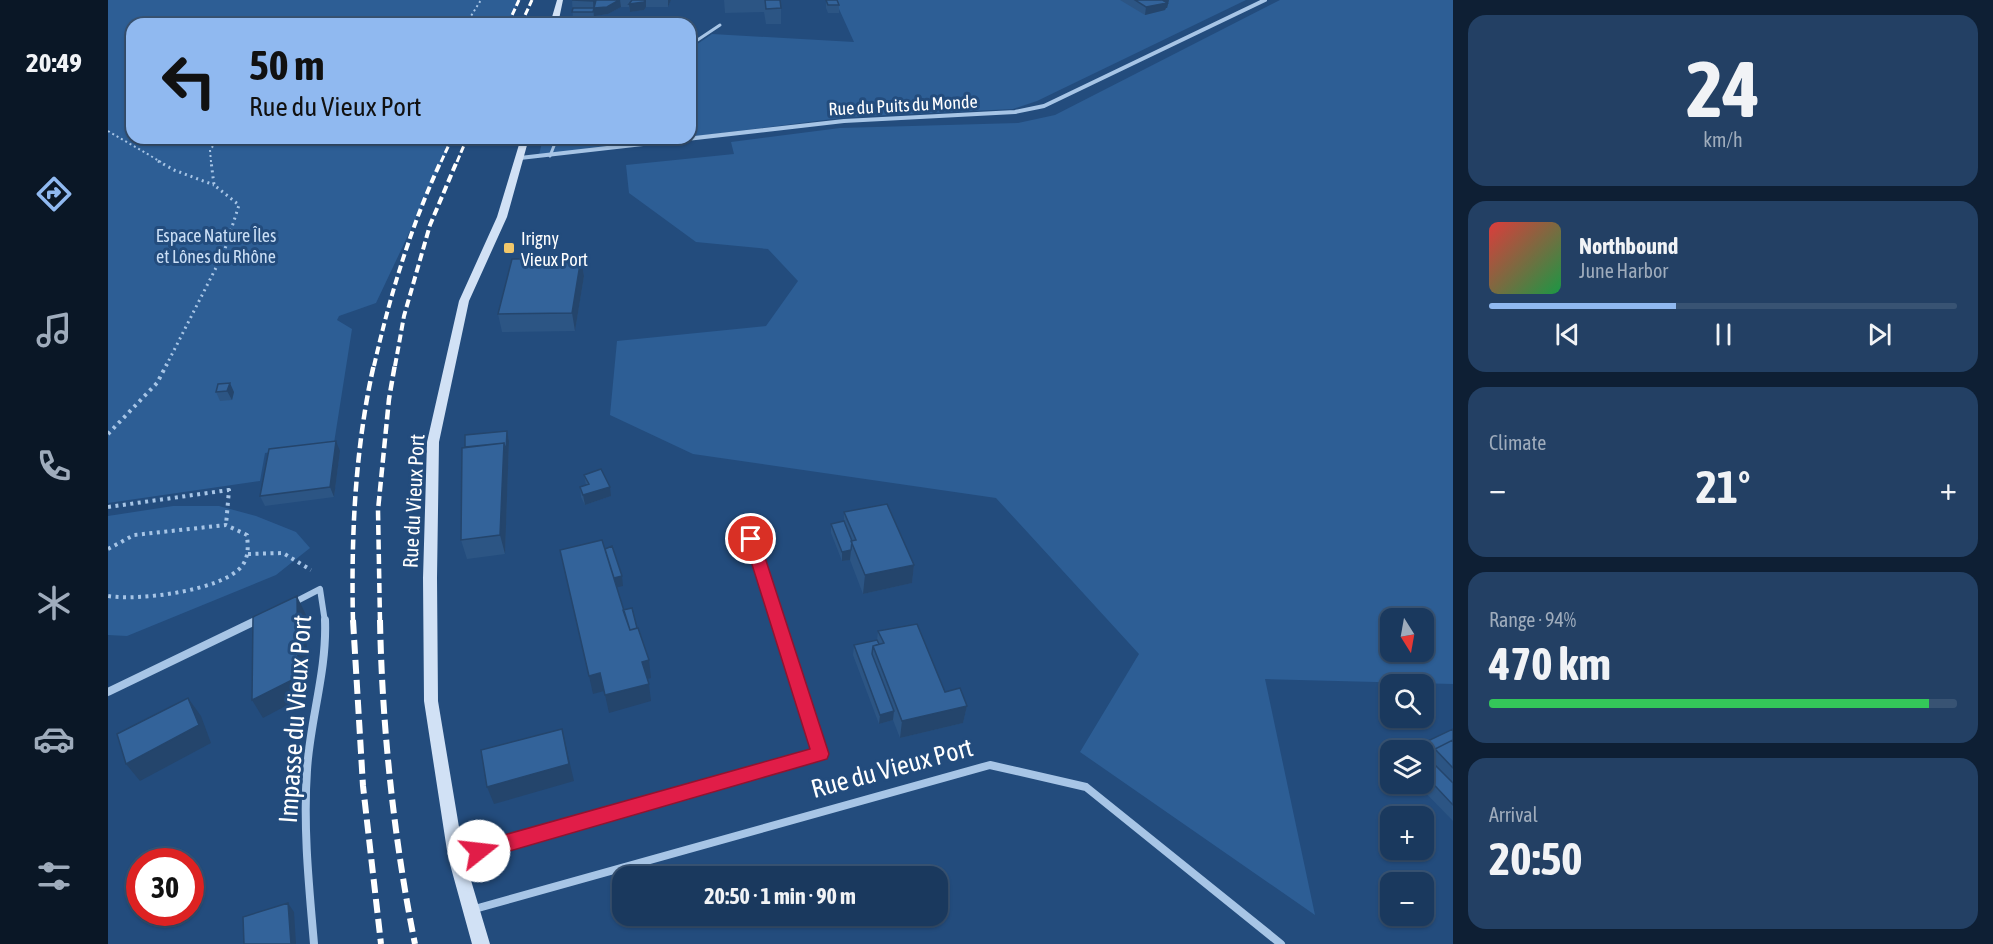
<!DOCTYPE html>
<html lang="en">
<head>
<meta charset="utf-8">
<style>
  body { margin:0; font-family:"Asap Condensed",sans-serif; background:#234064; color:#f1f3f6; height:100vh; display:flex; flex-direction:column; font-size:22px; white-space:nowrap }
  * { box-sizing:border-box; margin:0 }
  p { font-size:20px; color:#9facbc }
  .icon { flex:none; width:33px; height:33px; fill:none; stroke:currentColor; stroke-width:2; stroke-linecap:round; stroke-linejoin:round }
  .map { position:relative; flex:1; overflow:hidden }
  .side { display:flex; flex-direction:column; gap:15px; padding:15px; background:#0e1f34; width:540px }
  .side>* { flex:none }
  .hud { position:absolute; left:18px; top:18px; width:570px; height:126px; border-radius:18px; box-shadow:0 2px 4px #0004,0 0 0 2px #385373; background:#90b9f0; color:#111; overflow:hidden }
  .needle { width:39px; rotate:169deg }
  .fabs { position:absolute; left:1272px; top:608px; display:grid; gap:12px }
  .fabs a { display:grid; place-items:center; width:54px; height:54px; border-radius:12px; background:#1a395e; box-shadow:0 2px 4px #0004,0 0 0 2px #385373; font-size:30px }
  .speed { position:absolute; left:18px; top:848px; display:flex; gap:12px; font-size:30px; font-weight:700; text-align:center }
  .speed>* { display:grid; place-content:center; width:78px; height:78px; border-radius:50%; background:#1a395e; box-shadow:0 2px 4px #0004,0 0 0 2px #385373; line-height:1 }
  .speed .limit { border:9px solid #d22; background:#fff; color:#111 }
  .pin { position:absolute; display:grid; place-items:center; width:51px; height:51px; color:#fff; margin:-26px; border:3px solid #fff; border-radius:50%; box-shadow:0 2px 6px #0007 }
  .me { position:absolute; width:66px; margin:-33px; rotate:74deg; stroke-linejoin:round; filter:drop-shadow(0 0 4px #0008) }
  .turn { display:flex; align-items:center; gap:21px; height:126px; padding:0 24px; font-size:27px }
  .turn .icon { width:78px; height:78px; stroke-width:2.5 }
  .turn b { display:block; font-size:42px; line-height:51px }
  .big { font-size:45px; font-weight:700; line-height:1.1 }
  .side .tile { flex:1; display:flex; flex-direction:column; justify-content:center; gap:9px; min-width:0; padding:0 21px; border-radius:18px; background:#234064 }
  .side .dial { align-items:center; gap:0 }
  .dial b { font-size:78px; line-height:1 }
  .song { display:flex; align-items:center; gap:18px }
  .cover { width:72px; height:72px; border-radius:9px; background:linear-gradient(135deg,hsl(0 70% 55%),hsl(140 70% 35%)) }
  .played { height:6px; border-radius:3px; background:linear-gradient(90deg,#90b9f0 40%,#385373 40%) }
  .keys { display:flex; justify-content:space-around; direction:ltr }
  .heat { display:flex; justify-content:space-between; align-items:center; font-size:33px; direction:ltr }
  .charge { height:9px; border-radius:4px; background:linear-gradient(90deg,#34c759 94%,#385373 0) }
  .trip { position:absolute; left:504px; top:866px; width:336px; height:60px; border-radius:18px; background:#1a395e; box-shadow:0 2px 4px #0004,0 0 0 2px #385373; font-weight:700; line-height:60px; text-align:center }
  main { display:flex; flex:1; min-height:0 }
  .dock { display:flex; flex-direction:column; width:108px; justify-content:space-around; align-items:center; background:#0a1726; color:#9facbc }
  .dock .icon { width:42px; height:42px }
  .dock .selected { color:#90b9f0 }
  .dock b { font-size:27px; color:#f1f3f6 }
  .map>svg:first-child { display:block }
  .green { fill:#2d5e95; fill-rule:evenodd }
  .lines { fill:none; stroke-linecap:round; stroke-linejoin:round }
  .path-far2 { stroke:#a7c5e6; stroke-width:2; stroke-dasharray:2 3; stroke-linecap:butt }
  .path-far1 { stroke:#a7c5e6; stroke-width:3; stroke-dasharray:2 4; stroke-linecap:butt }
  .path { stroke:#a7c5e6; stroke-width:4; stroke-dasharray:3 4.5; stroke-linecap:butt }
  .service { stroke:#a7c5e6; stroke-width:3 }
  .minor-far2 { stroke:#a7c5e6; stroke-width:4 }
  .minor-far1 { stroke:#a7c5e6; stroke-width:6 }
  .minor { stroke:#a7c5e6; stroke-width:8 }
  .secondary { fill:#d1e1f5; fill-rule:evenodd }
  .rail-far3 { stroke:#fff; stroke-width:3; stroke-dasharray:7 3; stroke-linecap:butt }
  .rail-far2 { stroke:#fff; stroke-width:4; stroke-dasharray:8 4; stroke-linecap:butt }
  .rail-far1 { stroke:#fff; stroke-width:4.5; stroke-dasharray:10 4.5; stroke-linecap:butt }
  .rail { stroke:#fff; stroke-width:6; stroke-dasharray:14 6; stroke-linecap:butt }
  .wall { fill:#2c5584 }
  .shaded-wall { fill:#24456c }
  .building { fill:#33639a; stroke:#24456c; stroke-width:1.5 }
  .route { fill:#e11d48; stroke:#92132f; stroke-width:1.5 }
  .poi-dot { fill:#f1c76a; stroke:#234c7d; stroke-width:2 }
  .labels { text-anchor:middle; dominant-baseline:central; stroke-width:6; stroke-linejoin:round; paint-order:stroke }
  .far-street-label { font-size:18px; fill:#fff; stroke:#234c7d }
  .far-park-label { font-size:18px; fill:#cadef5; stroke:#234c7d }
  .far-poi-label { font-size:18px; fill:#fff; stroke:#234c7d; text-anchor:start }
  .street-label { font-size:21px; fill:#fff; stroke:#234c7d }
  .near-street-label { font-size:26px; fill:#fff; stroke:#234c7d }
</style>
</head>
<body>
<main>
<nav class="dock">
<b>20:49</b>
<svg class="icon selected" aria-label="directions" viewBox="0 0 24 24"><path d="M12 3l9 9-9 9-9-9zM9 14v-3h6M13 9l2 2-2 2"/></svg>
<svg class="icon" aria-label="music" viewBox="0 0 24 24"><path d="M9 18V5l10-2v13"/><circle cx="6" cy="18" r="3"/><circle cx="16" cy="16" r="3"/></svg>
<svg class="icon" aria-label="phone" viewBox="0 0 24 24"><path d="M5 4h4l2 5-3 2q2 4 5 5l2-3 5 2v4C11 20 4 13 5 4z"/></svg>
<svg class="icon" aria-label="climate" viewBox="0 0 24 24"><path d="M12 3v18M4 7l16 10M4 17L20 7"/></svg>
<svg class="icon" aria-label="car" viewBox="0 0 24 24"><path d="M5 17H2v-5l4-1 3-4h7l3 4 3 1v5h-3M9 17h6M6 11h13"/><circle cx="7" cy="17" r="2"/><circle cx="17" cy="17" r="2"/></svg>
<svg class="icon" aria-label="filters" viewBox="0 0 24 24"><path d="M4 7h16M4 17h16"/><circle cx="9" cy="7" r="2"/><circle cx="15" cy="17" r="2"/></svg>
</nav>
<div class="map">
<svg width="1345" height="944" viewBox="0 0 1345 944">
  <rect width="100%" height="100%" fill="#234c7d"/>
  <path class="green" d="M0 0H411L400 24H24V138H346L268 303 231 316 229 320 244 329 226 443 157 453 152 481 0 503Z
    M727 0H1138L929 101 905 109 740 117 582 137V49L604 34 746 42Z
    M1172 0H1345V684L1157 679 1207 915 972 752 1031 654 888 498 585 454 502 415 509 341 658 326 690 281 660 249 588 242 521 193 518 165 626 154 623 142 732 128 910 123 947 115ZM1282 618H1316V651H1282Z
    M435 138H576L431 155Z
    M65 506H111L148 516 188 532 202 548 168 575 19 636 0 635V516Z"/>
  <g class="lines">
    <path class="path-far2" d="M358 24 373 0
      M0 131 53 162
      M103 162 102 150 111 138"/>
    <path class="path-far1" d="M50 161 66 170 106 185
      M58 366 116 252 131 205 106 185 103 161"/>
    <path class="path" d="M0 434 49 383 59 364
      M0 507 121 490 118 525
      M0 549 26 535 118 525 139 535C140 547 141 556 134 566 114 591 30 601 0 596
      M140 554 175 553 203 570"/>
    <path class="service" d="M582 45 612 25
      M442 156 449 138"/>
    <path class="minor-far2" d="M412 158 736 121 907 112 936 106 1157 0"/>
    <path class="minor-far1" d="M643 539 670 622
      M183 604 212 589 217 622
      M146 622 152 619"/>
    <path class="minor" d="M0 692 149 620
      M349 857 713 754 670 620
      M363 910 882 765 978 787 1173 944
      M206 944C201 886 195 828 199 770 202 720 219 671 217 620"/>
    <path class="secondary" d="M449 0H455L450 24H442Z
      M413 138H421L399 217 361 301 331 442 329 578 330 701 356 857 382 944H364L340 857 316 701 315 578 319 442 351 301 389 217Z"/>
    <path class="rail-far3" d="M400 24 411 0
      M413 24 424 0
      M333 162 344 138
      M349 162 359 138"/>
    <path class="rail-far2" d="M266 366C282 295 303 226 333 161
      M287 366 296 316 322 225 349 161"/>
    <path class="rail-far1" d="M245 622C243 536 247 448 266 364
      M272 622 270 510 281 399 287 364"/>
    <path class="rail" d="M245 620 255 786 273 944
      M272 620C274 726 286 841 307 944"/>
  </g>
  <path class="wall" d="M464 0H563L560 7H538L536 10 522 12 521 7H513L500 14 487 16 486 20H465Z
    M616 0H672L673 8V24H658L656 12 617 13Z
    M718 0 731 5V13H720L718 8Z
    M1012 0H1061L1059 8H1058L1057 10 1037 15Z
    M473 258 476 276 467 331 394 332 390 314Z
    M110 384 126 392 124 400 112 401 108 392Z
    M399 431 401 441 397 554 359 559 353 540 357 447Z
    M232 451 226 497 157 506 152 496Z
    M476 475 503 496 477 505 473 497 472 487 478 485Z
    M736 512 806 565 804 583 755 594 742 560 734 561 723 533V524L736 521Z
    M770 631 837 692 859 706 855 723 792 738 785 720 771 724 745 655 746 645 769 640Z
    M1345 729V821L1308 783H1316V750Z"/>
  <path class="shaded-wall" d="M485 0H512L513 7 500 14 487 16 486 20Z
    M538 0V7L536 10 522 12 521 4Z
    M560 0H563L560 7Z
    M1061 0 1059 8H1058L1057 10 1037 15 1038 7Z
    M473 258 476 276 467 331 464 313Z
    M122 383 126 392 124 400 119 391Z
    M399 431 401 441 397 554 392 535 396 443Z
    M228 441 232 451 226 497 222 487Z
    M502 487 503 496 477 505 475 495Z
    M743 550 742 560 734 561V552Z
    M806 565 804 583 755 594 757 575Z
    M514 576 515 586 506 588 504 579Z
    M189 596 198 615 200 694 155 718 144 700Z
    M541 660 543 678 536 680 534 662Z
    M492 673 496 691 485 694 481 676Z
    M541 684 543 701 501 713 497 695Z
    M80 698 93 716 103 743 32 781 18 764Z
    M859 706 855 723 792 738 794 721Z
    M786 711 785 720 771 724 772 715Z
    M454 729 466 781 386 804 379 787Z
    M180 903 186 912 188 944H183Z"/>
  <path class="building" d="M464 0H485V1Z
    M488 0H511L499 7 486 8Z
    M524 0H537L536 2 521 4Z
    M657 0H672L673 8 658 9Z
    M718 0H729L731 5H720Z
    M1027 0H1060L1056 1 1059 3 1038 7Z
    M465 8H486L485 12H464Z
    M473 258 464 313 390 314 404 259Z
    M122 383 119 391 108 392 110 384Z
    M399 431 398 452 396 443 357 447V435Z
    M228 441 222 487 152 496 161 449Z
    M396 443 392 535 353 540 354 448Z
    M493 469 502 487 475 495 472 487 481 484 476 475Z
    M779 504 806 565 757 575 743 541 748 540 736 512Z
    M736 521 744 541 743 550 734 552 723 524Z
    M494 540 522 630 530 628 541 660 534 662 541 684 497 695 492 673 481 676 452 550Z
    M504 546 514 576 506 578 497 549Z
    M189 596 190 677 144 700 145 617Z
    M524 608 529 628 522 630 515 610Z
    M809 624 837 692 852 688 859 706 794 721 765 646 776 643 770 631Z
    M769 640 771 644 765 646 764 654 786 711 772 715 746 645Z
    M80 698 91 725 18 764 9 734Z
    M454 729 461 764 379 787 373 750Z
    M1345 729V740L1327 749 1320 758 1345 783V805L1316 774V750H1301Z
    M1345 740V768L1327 749Z
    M180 903 183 944H136L135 917Z"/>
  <path class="route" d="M643 533 651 539 721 754 719 759 371 860 365 857 362 851 365 845 371 842 702 749 636 539Z"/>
  <rect class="poi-dot" x="395" y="242" width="12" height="12" rx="3"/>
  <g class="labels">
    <g class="far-street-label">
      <text transform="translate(795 105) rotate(-3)">Rue du Puits du Monde</text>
    </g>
    <g class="far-park-label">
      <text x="108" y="235">Espace Nature Îles<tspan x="108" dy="21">et Lônes du Rhône</tspan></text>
    </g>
    <g class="far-poi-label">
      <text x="413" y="238">Irigny<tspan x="413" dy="21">Vieux Port</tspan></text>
    </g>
    <g class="street-label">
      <text transform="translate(305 501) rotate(-87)">Rue du Vieux Port</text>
    </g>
    <g class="near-street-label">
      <text transform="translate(187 719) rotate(-86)">Impasse du Vieux Port</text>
      <text transform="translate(784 768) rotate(-15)">Rue du Vieux Port</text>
    </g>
  </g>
</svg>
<div class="fabs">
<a><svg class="needle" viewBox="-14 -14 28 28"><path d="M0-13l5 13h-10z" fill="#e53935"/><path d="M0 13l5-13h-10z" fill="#9facbc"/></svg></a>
<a><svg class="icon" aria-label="search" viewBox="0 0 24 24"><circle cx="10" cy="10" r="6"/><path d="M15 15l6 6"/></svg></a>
<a><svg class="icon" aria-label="layers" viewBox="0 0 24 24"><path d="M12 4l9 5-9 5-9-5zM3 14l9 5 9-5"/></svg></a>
<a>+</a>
<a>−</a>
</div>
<div class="speed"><div class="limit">30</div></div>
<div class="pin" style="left:643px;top:539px;background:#d93025"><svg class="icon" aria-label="arrive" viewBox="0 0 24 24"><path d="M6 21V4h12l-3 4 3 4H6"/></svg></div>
<svg class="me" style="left:371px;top:851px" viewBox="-20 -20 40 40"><circle r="19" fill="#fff"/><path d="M0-13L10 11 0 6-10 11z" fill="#e11d48"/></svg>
<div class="trip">20:50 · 1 min · 90 m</div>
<div class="hud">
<div class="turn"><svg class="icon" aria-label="left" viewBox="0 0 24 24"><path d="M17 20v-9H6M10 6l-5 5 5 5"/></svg><div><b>50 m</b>Rue du Vieux Port</div></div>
</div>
</div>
<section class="side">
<div class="tile dial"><b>24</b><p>km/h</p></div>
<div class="tile">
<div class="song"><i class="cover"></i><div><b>Northbound</b><p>June Harbor</p></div></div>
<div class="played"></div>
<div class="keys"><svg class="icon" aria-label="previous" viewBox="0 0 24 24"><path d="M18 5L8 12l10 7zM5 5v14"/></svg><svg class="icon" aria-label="pause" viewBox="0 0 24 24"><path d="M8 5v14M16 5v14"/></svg><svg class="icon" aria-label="next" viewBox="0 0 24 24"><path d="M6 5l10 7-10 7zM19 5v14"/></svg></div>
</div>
<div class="tile"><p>Climate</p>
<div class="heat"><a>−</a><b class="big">21°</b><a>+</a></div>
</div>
<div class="tile"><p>Range · 94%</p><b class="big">470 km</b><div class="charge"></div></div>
<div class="tile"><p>Arrival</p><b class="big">20:50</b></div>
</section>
</main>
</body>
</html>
